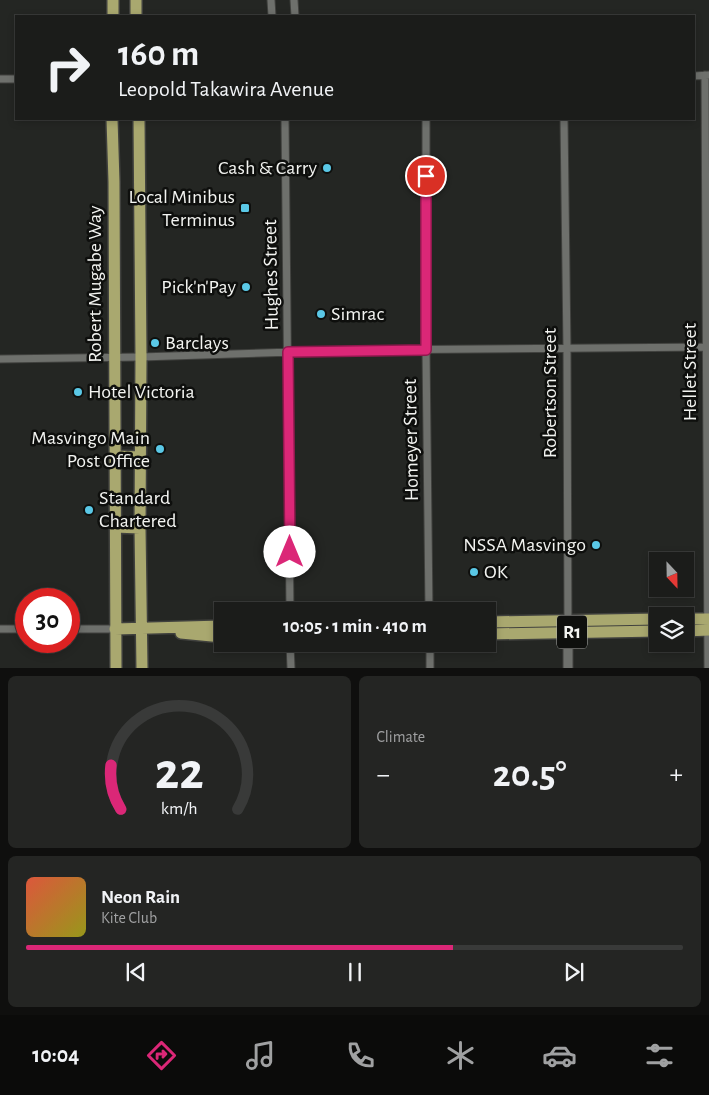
<!DOCTYPE html>
<html lang="en">
<head>
<meta charset="utf-8">
<style>
  body { margin:0; font-family:"Alegreya Sans",sans-serif; background:#242523; color:#f1f3f6; height:100vh; display:flex; flex-direction:column; font-size:19px; white-space:nowrap }
  * { box-sizing:border-box; margin:0 }
  p { font-size:16px; color:#a0a1a2 }
  .icon { flex:none; width:28px; height:28px; fill:none; stroke:currentColor; stroke-width:2; stroke-linecap:round; stroke-linejoin:round }
  .map { position:relative; height:668px; overflow:hidden }
  .panel { display:flex; flex-direction:column; gap:8px; padding:8px; background:#0f0f0e; flex:1 }
  .panel>* { flex:none }
  .banner { position:absolute; left:15px; top:15px; width:680px; height:105px; border-radius:0px; box-shadow:0 2px 8px #0003,0 0 0 1px #393a39; background:#1b1c1a; color:#f1f3f6; overflow:hidden }
  .needle { width:32px; rotate:158deg }
  .buttons { position:absolute; left:649px; top:552px; display:grid; gap:10px }
  .buttons a { display:grid; place-items:center; width:45px; height:45px; border-radius:0px; background:#1b1c1a; box-shadow:0 2px 8px #0003,0 0 0 1px #393a39; font-size:25px }
  .speed { position:absolute; left:15px; top:588px; display:flex; gap:10px; font-size:25px; font-weight:700; text-align:center }
  .speed>* { display:grid; place-content:center; width:65px; height:65px; border-radius:50%; background:#1b1c1a; box-shadow:0 2px 8px #0003,0 0 0 1px #393a39; line-height:1 }
  .speed .limit { border:8px solid #d22; background:#fff; color:#111 }
  .pin { position:absolute; display:grid; place-items:center; width:42px; height:42px; color:#fff; margin:-21px; border:2px solid #fff; border-radius:50%; box-shadow:0 1px 5px #0007 }
  .me { position:absolute; width:55px; margin:-28px; rotate:0deg; stroke-linejoin:round; filter:drop-shadow(0 0 4px #0008) }
  .turn { display:flex; align-items:center; gap:18px; height:105px; padding:0 20px; font-size:22px }
  .turn .icon { width:65px; height:65px; stroke-width:2.5 }
  .turn b { display:block; font-size:35px; line-height:42px }
  .big { font-size:38px; font-weight:700; line-height:1.1 }
  .panel .tile { flex:1; display:flex; flex-direction:column; justify-content:center; gap:8px; min-width:0; padding:0 18px; border-radius:8px; background:#242523 }
  .panel .dial { align-items:center; gap:0 }
  .dial svg { height:130px; overflow:visible; fill:none; stroke:#393a39; stroke-width:7; stroke-linecap:round; text-anchor:middle }
  .dial text { fill:#f1f3f6; stroke:none }
  .song { display:flex; align-items:center; gap:15px }
  .cover { width:60px; height:60px; border-radius:8px; background:linear-gradient(135deg,hsl(10 70% 55%),hsl(60 70% 35%)) }
  .played { height:5px; border-radius:2px; background:linear-gradient(90deg,#db2777 65%,#393a39 65%) }
  .keys { display:flex; justify-content:space-around; direction:ltr }
  .heat { display:flex; justify-content:space-between; align-items:center; font-size:28px; direction:ltr }
  .panel .tiles { flex:1; display:grid; gap:8px; grid-template-columns:1fr 1fr }
  .tile:last-child { grid-column:span 2 }
  .trip { position:absolute; left:214px; top:602px; width:282px; height:50px; border-radius:0px; background:#1b1c1a; box-shadow:0 2px 8px #0003,0 0 0 1px #393a39; font-weight:700; line-height:50px; text-align:center }
  .menu { display:flex; height:80px; justify-content:space-around; align-items:center; background:#0b0b0a; color:#a0a1a2 }
  .menu .icon { width:35px; height:35px }
  .menu .current { color:#db2777 }
  .menu b { font-size:22px; color:#f1f3f6 }
  .map>svg:first-child { display:block }
  .lines { fill:none; stroke-linecap:round; stroke-linejoin:round }
  .minor-casing { stroke:#40413e; stroke-width:9 }
  .tertiary-casing { stroke:#40413e; stroke-width:11 }
  .trunk-casing { stroke:#40413e; stroke-width:14 }
  .minor { stroke:#6e706c; stroke-width:7 }
  .tertiary { stroke:#6e706c; stroke-width:9 }
  .trunk { stroke:#a9a86f; stroke-width:11 }
  .route-casing { stroke:#8e194d; stroke-width:12 }
  .route { stroke:#db2777; stroke-width:9 }
  .poi-dot { fill:#5ac8e6; stroke:#0e0f0d; stroke-width:2 }
  .labels { text-anchor:middle; dominant-baseline:central; stroke-width:5; stroke-linejoin:round; paint-order:stroke }
  .shield { fill:#0e0f0d; stroke:#aeafad; stroke-width:1 }
  .shield-label { font-size:19px; font-weight:bold; fill:#f3f4f1 }
  .poi-label { font-size:20px; fill:#f3f4f1; stroke:#0e0f0d; text-anchor:end }
  .street-label { font-size:20px; fill:#f3f4f1; stroke:#0e0f0d }
</style>
</head>
<body>
<div class="map">
<svg width="709" height="668" viewBox="0 0 709 668">
  <rect width="100%" height="100%" fill="#242623"/>
  <g class="lines">
    <g class="minor-casing">
      <path id="minor" d="M271 0 272 16
        M294 0 295 16
        M705 75 708 668
        M694 76 709 75
        M0 79H16
        M285 119 290 611
        M426 119V350L429 611
        M564 119 567 349 568 632
        M0 359 141 357 356 350 709 347
        M0 629H26
        M69 629H115
        M290 644 291 668
        M430 644V668"/>
    </g>
    <g class="tertiary-casing">
      <path id="tertiary" d="M568 632V668"/>
    </g>
    <g class="trunk-casing">
      <path id="trunk" d="M136 0V16
        M113 16V0
        M112 119 114 182 116 668
        M139 119 141 357 140 528 142 668
        M115 456 140 457
        M115 527 140 528
        M685 619H709
        M488 622 658 619
        M115 629 222 626
        M685 631 709 630
        M181 633 222 637
        M488 634 658 631"/>
    </g>
    <use href="#minor" class="minor"/>
    <use href="#tertiary" class="tertiary"/>
    <use href="#trunk" class="trunk"/>
  </g>
  <g class="lines">
    <g class="route-casing">
      <path id="route" d="M290 552 288 352 426 350V176"/>
    </g>
    <use href="#route" class="route"/>
  </g>
  <g class="poi-dot">
    <circle cx="327" cy="168" r="5"/>
    <rect x="240" y="203" width="10" height="10" rx="2.5"/>
    <circle cx="246" cy="287" r="5"/>
    <circle cx="321" cy="314" r="5"/>
    <circle cx="155" cy="343" r="5"/>
    <circle cx="78" cy="392" r="5"/>
    <circle cx="160" cy="449" r="5"/>
    <circle cx="89" cy="510" r="5"/>
    <circle cx="596" cy="545" r="5"/>
    <circle cx="474" cy="572" r="5"/>
  </g>
  <g class="labels">
    <rect class="shield" x="557" y="615.5" width="30" height="33" rx="4"/>
    <g class="shield-label">
      <text x="572" y="632">R1</text>
    </g>
    <g class="poi-label">
      <text x="317" y="168">Cash &amp; Carry</text>
      <text x="235" y="197">Local Minibus<tspan x="235" dy="23">Terminus</tspan></text>
      <text x="236" y="287">Pick'n'Pay</text>
      <text x="331" y="314" text-anchor="start">Simrac</text>
      <text x="165" y="343" text-anchor="start">Barclays</text>
      <text x="88" y="392" text-anchor="start">Hotel Victoria</text>
      <text x="150" y="438">Masvingo Main<tspan x="150" dy="23">Post Office</tspan></text>
      <text x="99" y="498" text-anchor="start">Standard<tspan x="99" dy="23">Chartered</tspan></text>
      <text x="586" y="545">NSSA Masvingo</text>
      <text x="484" y="572" text-anchor="start">OK</text>
    </g>
    <g class="street-label">
      <text transform="translate(271 275) rotate(-91)">Hughes Street</text>
      <text transform="translate(95 284) rotate(-90)">Robert Mugabe Way</text>
      <text transform="translate(690 372) rotate(-90)">Hellet Street</text>
      <text transform="translate(550 393) rotate(-90)">Robertson Street</text>
      <text transform="translate(411 440) rotate(-91)">Homeyer Street</text>
    </g>
  </g>
</svg>
<div class="buttons">
<a><svg class="needle" viewBox="-14 -14 28 28"><path d="M0-13l5 13h-10z" fill="#e53935"/><path d="M0 13l5-13h-10z" fill="#a0a1a2"/></svg></a>
<a><svg class="icon" aria-label="layers" viewBox="0 0 24 24"><path d="M12 4l9 5-9 5-9-5zM3 14l9 5 9-5"/></svg></a>
</div>
<div class="speed"><div class="limit">30</div></div>
<div class="pin" style="left:426px;top:176px;background:#d93025"><svg class="icon" aria-label="arrive" viewBox="0 0 24 24"><path d="M6 21V4h12l-3 4 3 4H6"/></svg></div>
<svg class="me" style="left:290px;top:552px" viewBox="-20 -20 40 40"><circle r="19" fill="#fff"/><path d="M0-13L10 11 0 6-10 11z" fill="#db2777"/></svg>
<div class="trip">10:05 · 1 min · 410 m</div>
<div class="banner">
<div class="turn"><svg class="icon" aria-label="right" viewBox="0 0 24 24"><path d="M7 20v-9h11M14 6l5 5-5 5"/></svg><div><b>160 m</b>Leopold Takawira Avenue</div></div>
</div>
</div>
<section class="panel">
<div class="tiles">
<div class="tile dial"><svg viewBox="0 0 100 80">
<path d="M14 69A42 42 0 1 1 86 69"/>
<path d="M14 69A42 42 0 0 1 8 42" stroke="#db2777"/>
<text x="50" y="56" font-size="32" font-weight="700">22</text>
<text x="50" y="72" font-size="11">km/h</text>
</svg></div>
<div class="tile"><p>Climate</p>
<div class="heat"><a>−</a><b class="big">20.5°</b><a>+</a></div>
</div>
<div class="tile">
<div class="song"><i class="cover"></i><div><b>Neon Rain</b><p>Kite Club</p></div></div>
<div class="played"></div>
<div class="keys"><svg class="icon" aria-label="previous" viewBox="0 0 24 24"><path d="M18 5L8 12l10 7zM5 5v14"/></svg><svg class="icon" aria-label="pause" viewBox="0 0 24 24"><path d="M8 5v14M16 5v14"/></svg><svg class="icon" aria-label="next" viewBox="0 0 24 24"><path d="M6 5l10 7-10 7zM19 5v14"/></svg></div>
</div>
</div>
</section>
<nav class="menu">
<b>10:04</b>
<svg class="icon current" aria-label="directions" viewBox="0 0 24 24"><path d="M12 3l9 9-9 9-9-9zM9 14v-3h6M13 9l2 2-2 2"/></svg>
<svg class="icon" aria-label="music" viewBox="0 0 24 24"><path d="M9 18V5l10-2v13"/><circle cx="6" cy="18" r="3"/><circle cx="16" cy="16" r="3"/></svg>
<svg class="icon" aria-label="phone" viewBox="0 0 24 24"><path d="M5 4h4l2 5-3 2q2 4 5 5l2-3 5 2v4C11 20 4 13 5 4z"/></svg>
<svg class="icon" aria-label="climate" viewBox="0 0 24 24"><path d="M12 3v18M4 7l16 10M4 17L20 7"/></svg>
<svg class="icon" aria-label="car" viewBox="0 0 24 24"><path d="M5 17H2v-5l4-1 3-4h7l3 4 3 1v5h-3M9 17h6M6 11h13"/><circle cx="7" cy="17" r="2"/><circle cx="17" cy="17" r="2"/></svg>
<svg class="icon" aria-label="filters" viewBox="0 0 24 24"><path d="M4 7h16M4 17h16"/><circle cx="9" cy="7" r="2"/><circle cx="15" cy="17" r="2"/></svg>
</nav>
</body>
</html>
